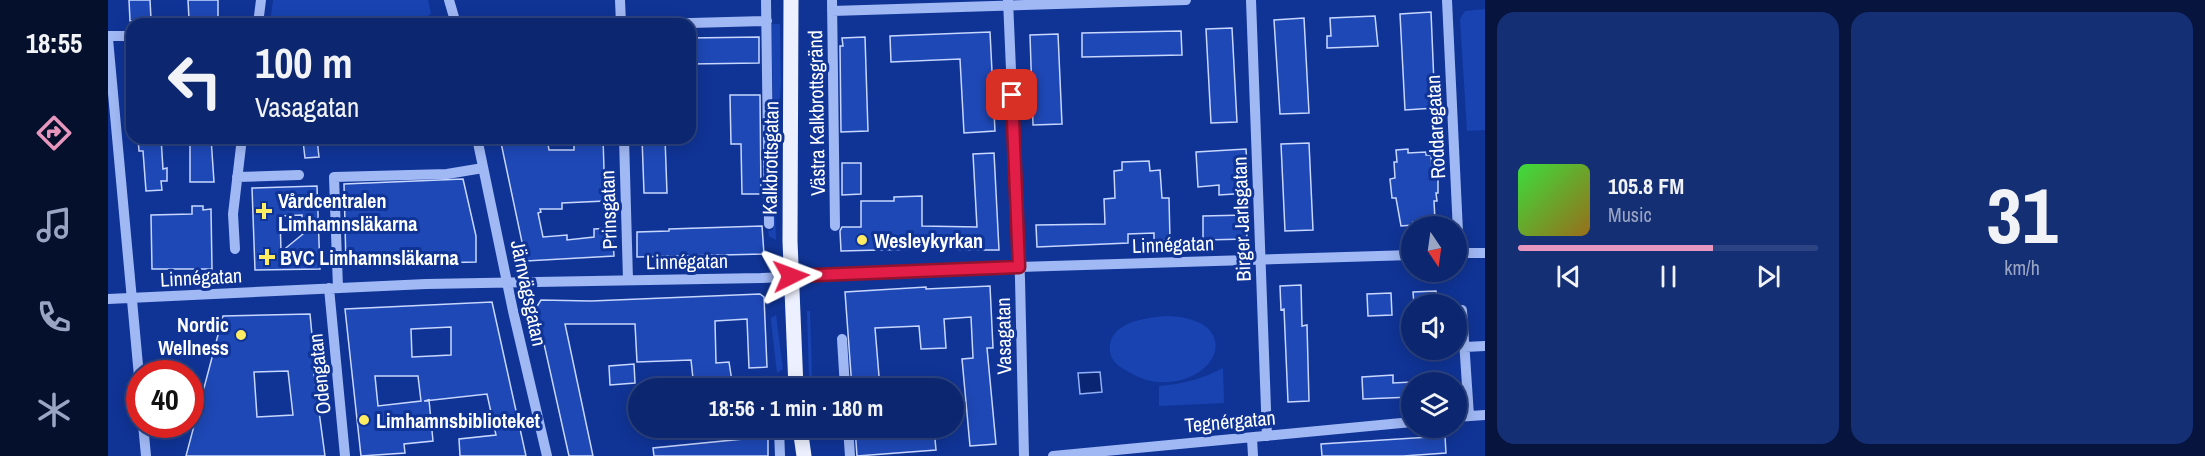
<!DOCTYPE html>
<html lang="en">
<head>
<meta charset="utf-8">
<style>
  body { margin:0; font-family:"Archivo Narrow",sans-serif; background:#152f75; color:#f1f3f6; height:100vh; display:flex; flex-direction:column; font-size:22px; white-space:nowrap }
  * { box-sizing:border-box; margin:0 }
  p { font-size:20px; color:#9aa5c3 }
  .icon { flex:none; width:33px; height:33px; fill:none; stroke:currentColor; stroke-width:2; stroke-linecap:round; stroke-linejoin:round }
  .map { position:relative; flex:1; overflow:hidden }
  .details { display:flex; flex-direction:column; gap:12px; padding:12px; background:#07153e; width:720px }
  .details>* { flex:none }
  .banner { position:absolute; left:18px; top:18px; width:570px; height:126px; border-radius:18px; box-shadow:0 3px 15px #0003,0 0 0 2px #2c4483; background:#0c2770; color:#f1f3f6; overflow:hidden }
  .needle { width:39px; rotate:167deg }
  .buttons { position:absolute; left:1293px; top:216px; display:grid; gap:12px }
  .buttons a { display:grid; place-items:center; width:66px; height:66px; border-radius:50%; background:#0c2770; box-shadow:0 3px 15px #0003,0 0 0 2px #2c4483; font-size:30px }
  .speed { position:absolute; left:18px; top:360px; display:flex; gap:12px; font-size:30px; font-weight:700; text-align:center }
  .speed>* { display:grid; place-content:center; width:78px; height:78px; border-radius:50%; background:#0c2770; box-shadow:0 3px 15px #0003,0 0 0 2px #2c4483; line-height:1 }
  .speed .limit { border:9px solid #d22; background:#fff; color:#111 }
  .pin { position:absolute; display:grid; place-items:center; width:51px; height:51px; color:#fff; margin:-26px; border-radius:12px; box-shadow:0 3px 9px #0006 }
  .me { position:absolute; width:66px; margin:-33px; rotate:87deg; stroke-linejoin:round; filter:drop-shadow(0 0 4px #0008) }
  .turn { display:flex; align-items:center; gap:21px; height:126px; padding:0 30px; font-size:27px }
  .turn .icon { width:78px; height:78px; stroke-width:2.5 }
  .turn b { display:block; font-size:42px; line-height:51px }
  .details .widget { flex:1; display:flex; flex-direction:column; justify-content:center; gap:9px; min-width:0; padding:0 21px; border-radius:18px; background:#152f75 }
  .details .dial { align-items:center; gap:0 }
  .dial b { font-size:78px; line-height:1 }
  .song { display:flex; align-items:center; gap:18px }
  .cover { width:72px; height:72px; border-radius:9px; background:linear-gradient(135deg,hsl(120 70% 55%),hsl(40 70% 35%)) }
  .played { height:6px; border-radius:3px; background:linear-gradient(90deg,#e797bd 65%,#2c4483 65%) }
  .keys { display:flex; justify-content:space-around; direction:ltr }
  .details .tiles { flex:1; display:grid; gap:12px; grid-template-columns:repeat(2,1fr) }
  .trip { position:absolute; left:520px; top:378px; width:336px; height:60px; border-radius:30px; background:#0c2770; box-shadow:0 3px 15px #0003,0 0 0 2px #2c4483; font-weight:700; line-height:60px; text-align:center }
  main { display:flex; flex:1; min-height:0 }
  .dock { display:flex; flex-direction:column; width:108px; justify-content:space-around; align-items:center; background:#05102d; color:#9aa5c3 }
  .dock .icon { width:42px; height:42px }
  .dock .on { color:#e797bd }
  .dock b { font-size:27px; color:#f1f3f6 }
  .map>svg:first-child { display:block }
  .green { fill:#1843b1 }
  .water { fill:#0a2572; stroke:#91aff7; stroke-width:1.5 }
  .building { fill:#1e48b6; stroke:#c8d7fe; stroke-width:1.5; fill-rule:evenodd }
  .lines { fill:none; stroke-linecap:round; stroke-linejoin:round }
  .minor { stroke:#a0b8f4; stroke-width:10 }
  .major { stroke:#edf1ff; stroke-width:15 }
  .route-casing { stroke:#92132f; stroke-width:15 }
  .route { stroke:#e11d48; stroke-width:10 }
  .poi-dot { fill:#ffec63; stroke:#103496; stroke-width:2 }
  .labels { text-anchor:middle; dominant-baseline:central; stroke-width:6; stroke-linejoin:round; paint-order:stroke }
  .street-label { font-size:20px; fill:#fff; stroke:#103496 }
  .poi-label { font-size:20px; font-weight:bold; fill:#fff; stroke:#103496; text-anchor:start }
</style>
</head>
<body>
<main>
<nav class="dock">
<b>18:55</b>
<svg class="icon on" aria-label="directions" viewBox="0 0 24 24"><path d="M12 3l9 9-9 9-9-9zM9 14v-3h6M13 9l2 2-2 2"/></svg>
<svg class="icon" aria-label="music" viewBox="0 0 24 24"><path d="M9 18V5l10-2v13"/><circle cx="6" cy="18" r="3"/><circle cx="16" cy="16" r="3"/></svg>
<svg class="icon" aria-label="phone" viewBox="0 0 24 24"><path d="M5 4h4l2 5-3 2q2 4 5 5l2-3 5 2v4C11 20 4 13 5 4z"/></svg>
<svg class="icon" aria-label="climate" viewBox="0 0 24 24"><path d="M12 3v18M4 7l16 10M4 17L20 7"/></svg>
</nav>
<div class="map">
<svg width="1377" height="456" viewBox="0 0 1377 456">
  <rect width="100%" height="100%" fill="#103496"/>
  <path class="green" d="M165 0H320L323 14 319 16 165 19 163 16Z
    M1377 9V130L1359 131 1352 19 1357 11Z
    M663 24H672L673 83 666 171 668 240 661 236 660 231 665 230 663 173 666 125Z
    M699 311H702L704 376H701Z
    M668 315 675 369 669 373 663 321V318Z
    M1057 316C1137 317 1113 386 1049 382 1038 381 1028 376 1019 371 1010 366 1003 361 1002 351 999 323 1036 318 1057 316Z
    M1115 368 1116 403 1051 406V386C1075 384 1094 379 1115 368Z"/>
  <path class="water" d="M992 372 994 392 972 394 970 373Z"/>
  <path class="building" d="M21 0H42L43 19 22 21Z
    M80 0H110V19H81Z
    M1323 12 1327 108 1297 110 1292 14Z
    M1267 16 1270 46 1219 48V36H1223L1222 18Z
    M1196 18 1201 113 1172 114 1166 20Z
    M1124 28 1129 122 1103 123 1098 29Z
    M1073 31 1074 55 974 57V33Z
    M882 32 887 131 856 133 852 59 783 62 782 36Z
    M950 34 954 124 925 125 922 35Z
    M651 37V63L582 64V38Z
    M757 37 760 131 733 132 732 46H735L734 38Z
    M622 95H652L653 194H634L633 144H623Z
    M30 138H53L55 169 59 168V181H53L54 190 38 191 35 151H31Z
    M82 138H103L106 182H82Z
    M392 138H439L441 150H466V138H495L497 201 454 203V209H432L433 212 430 213 435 237 459 235V240L486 237V229L504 228 506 256 418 261Z
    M534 138H557L559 193H536Z
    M209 139 211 157 197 158 195 141Z
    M1201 143 1205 230 1177 231 1173 144Z
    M1138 149 1141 193 1111 195V185L1090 187 1088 152Z
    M1300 149V153L1318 152V155H1323L1324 170H1327L1328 179H1330V193H1328L1329 201H1326L1327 220 1305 222V225L1293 226 1288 198H1284L1282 179 1287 178 1286 162H1289L1288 150Z
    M886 153 891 250H851V248L733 251 732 231 734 227H753V201H786V197L814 196V226L869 227 865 154Z
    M1041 161 1042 171 1052 170 1054 198H1061L1062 240 1046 241V233L1020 234V243L929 247 928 225 997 224 996 199 1007 198 1006 171 1014 170V162Z
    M734 163H753V194L734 195Z
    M355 179 368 236V262L238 265 236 184Z
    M209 186 212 269 147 270 144 188ZM194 215 195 234 173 252 172 216Z
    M84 206H95V210L103 209 104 269H44L43 215 84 214Z
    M1138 215 1139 239 1095 240V216Z
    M654 226 656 254 529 257V232L561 231V229Z
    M1193 285 1194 326 1199 325 1201 401 1180 402 1176 309 1173 310 1172 286Z
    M882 286 885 348H879L888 444 862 446 854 359 865 358 863 317 836 319 838 348 813 349 811 326 767 328 772 388H744L737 292 818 287V289Z
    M1328 291 1329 304H1306L1305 292Z
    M1283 293 1284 315 1260 316 1259 294Z
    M652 294 656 297 659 367 641 368 639 319 607 321 608 363 621 362 625 388H586L583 360 529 362 527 324H457L485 456H461L428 308 433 300 483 301Z
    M384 302 418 456H352L351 439 388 435 379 394 316 401 321 400 325 441 296 444 297 453 253 456 237 309ZM343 327V355L304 357 303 329ZM267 376H310L313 401 270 406Z
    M202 314 207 367H205L217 456H78L115 316ZM180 371 185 415 149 417 146 372Z
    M526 364 527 383 502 385 501 366Z
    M1285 375V383L1304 382V397L1255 399 1254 377Z
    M634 428H660V456H546L545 448 635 439Z
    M747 428H826L828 450 749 456Z
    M1337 436 1338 453 1295 456H1214L1213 444Z"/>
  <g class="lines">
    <path class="minor" d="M341 0 348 24
      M512 0 513 24
      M658 0 661 224
      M724 0 727 226
      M900 0 912 279 916 456
      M1143 0 1159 436
      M1339 0 1351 253
      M724 11 1078 0
      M150 24 153 0
      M546 24 659 21
      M0 36H24
      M0 39 32 387
      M369 138 405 311 439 456
      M516 138 520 280
      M129 177 191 175
      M127 249 125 214 134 138
      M1348 253H1377
      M221 288 237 456
      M230 288 226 177 339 174 375 168
      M0 299 318 284 653 278 911 267 1304 255
      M1354 310 1361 416
      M734 339 737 388
      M1357 347 1377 346
      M1348 417 1377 415
      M35 424 38 456
      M671 428 672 456
      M740 428 742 456
      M1144 438 1145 456
      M945 456 1304 422"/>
    <path class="major" d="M683 0 682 241 688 388
      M692 428 696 456"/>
  </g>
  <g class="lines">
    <g class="route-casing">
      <path id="route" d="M683 276 911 267 904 95"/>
    </g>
    <use href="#route" class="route"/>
  </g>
  <g class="poi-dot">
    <path d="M153 202h6v6h6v6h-6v6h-6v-6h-6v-6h6z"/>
    <circle cx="754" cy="240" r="6"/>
    <path d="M156 248h6v6h6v6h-6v6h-6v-6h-6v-6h6z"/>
    <circle cx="133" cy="335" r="6"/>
    <circle cx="256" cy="420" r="6"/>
  </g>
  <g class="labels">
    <g class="street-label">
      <text transform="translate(708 113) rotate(-91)">Västra Kalkbrottsgränd</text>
      <text transform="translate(1327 127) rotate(-93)">Roddaregatan</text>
      <text transform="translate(662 158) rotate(-89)">Kalkbrottsgatan</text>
      <text transform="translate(500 210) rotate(-92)">Prinsgatan</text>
      <text transform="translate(1133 219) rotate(-92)">Birger Jarlsgatan</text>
      <text transform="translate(1065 244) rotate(-2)">Linnégatan</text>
      <text transform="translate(579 261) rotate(-1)">Linnégatan</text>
      <text transform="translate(93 277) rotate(-3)">Linnégatan</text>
      <text transform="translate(421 293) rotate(78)">Järnvägsgatan</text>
      <text transform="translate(895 336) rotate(-91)">Vasagatan</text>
      <text transform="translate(211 374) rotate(-96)">Odengatan</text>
      <text transform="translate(1122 421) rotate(-5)">Tegnérgatan</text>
    </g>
    <g class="poi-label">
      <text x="170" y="200">Vårdcentralen<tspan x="170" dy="23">Limhamnsläkarna</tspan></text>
      <text x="766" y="240">Wesleykyrkan</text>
      <text x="172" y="257">BVC Limhamnsläkarna</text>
      <text x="121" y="324" text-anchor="end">Nordic<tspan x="121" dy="23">Wellness</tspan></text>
      <text x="268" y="420">Limhamnsbiblioteket</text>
    </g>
  </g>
</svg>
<div class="buttons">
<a><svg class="needle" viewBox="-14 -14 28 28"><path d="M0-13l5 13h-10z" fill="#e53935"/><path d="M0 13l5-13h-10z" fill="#9aa5c3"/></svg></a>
<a><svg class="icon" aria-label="sound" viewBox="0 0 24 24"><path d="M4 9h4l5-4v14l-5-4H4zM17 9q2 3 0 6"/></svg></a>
<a><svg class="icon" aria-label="layers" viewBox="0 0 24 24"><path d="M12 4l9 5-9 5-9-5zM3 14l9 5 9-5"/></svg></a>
</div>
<div class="speed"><div class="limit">40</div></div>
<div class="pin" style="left:904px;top:95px;background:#d93025"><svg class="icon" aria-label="arrive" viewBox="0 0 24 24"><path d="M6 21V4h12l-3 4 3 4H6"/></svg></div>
<svg class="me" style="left:683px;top:276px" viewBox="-20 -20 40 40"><path d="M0-17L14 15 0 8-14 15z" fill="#e11d48" stroke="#fff" stroke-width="4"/></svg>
<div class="trip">18:56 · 1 min · 180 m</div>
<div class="banner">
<div class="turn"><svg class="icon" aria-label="left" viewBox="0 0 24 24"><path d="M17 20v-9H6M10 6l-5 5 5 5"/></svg><div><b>100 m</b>Vasagatan</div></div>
</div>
</div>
<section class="details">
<div class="tiles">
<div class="widget">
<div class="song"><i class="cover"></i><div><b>105.8 FM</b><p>Music</p></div></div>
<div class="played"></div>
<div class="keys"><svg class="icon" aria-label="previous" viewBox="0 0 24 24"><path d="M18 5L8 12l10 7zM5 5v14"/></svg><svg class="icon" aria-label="pause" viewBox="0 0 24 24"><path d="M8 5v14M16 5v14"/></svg><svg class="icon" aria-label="next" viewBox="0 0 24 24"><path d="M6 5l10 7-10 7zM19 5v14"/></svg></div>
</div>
<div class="widget dial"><b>31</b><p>km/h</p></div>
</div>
</section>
</main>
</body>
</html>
